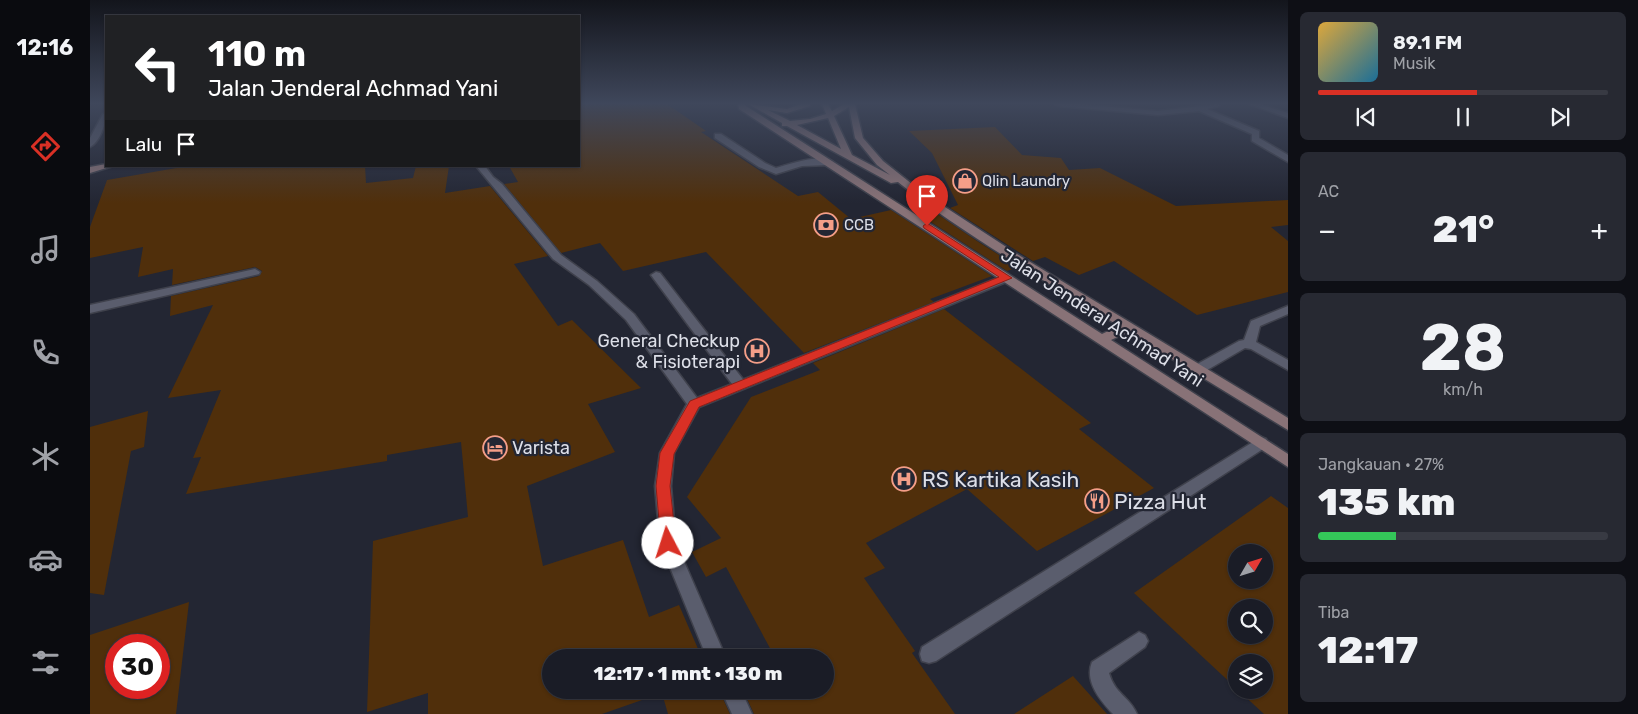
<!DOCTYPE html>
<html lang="id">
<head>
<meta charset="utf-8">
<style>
  body { margin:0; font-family:Rubik,sans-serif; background:#272932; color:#f1f3f6; height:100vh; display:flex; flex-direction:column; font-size:19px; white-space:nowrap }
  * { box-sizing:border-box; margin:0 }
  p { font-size:16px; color:#9fa1a7 }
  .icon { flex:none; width:28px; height:28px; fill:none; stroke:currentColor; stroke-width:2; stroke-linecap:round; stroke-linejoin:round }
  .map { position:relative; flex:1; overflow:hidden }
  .drawer { display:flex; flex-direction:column; gap:12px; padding:12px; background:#0e0f15; width:350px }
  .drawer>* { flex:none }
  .banner { position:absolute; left:15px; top:15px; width:475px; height:152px; border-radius:0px; box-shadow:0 1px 4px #0004,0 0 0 1px #383a43; background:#202124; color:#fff; overflow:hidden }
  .needle { width:32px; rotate:51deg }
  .buttons { position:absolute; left:1138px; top:544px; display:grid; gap:10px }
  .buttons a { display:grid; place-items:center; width:45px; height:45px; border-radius:50%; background:#1a1c26; box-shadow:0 1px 4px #0004,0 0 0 1px #383a43; font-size:25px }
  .speed { position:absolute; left:15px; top:634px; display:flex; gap:10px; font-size:25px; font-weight:700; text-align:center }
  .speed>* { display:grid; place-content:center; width:65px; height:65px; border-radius:50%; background:#1a1c26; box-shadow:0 1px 4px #0004,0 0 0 1px #383a43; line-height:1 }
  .speed .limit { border:8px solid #d22; background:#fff; color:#111 }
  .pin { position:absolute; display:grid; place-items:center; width:42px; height:42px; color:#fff; margin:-51px -21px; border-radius:50% 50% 50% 0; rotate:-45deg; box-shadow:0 0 5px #0007 }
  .pin .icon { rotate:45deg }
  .me { position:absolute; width:55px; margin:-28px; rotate:355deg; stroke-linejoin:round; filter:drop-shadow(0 0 4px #0008) }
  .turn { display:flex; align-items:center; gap:18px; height:105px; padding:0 20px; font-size:22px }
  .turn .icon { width:65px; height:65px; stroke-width:2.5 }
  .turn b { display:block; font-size:35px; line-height:42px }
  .then { display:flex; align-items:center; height:48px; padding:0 20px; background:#0003; gap:10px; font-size:19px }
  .big { font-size:38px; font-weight:800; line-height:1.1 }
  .drawer .tile { flex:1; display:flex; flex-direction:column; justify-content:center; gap:8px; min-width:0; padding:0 18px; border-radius:8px; background:#272932 }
  .drawer .dial { align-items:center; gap:0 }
  .dial b { font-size:65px; line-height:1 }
  .song { display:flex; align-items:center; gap:15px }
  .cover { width:60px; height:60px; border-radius:8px; background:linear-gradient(135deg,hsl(40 70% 55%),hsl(200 70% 35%)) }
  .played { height:5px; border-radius:2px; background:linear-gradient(90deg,#d93025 55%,#383a43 55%) }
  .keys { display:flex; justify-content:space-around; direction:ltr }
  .heat { display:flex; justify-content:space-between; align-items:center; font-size:28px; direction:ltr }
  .charge { height:8px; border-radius:4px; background:linear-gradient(90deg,#34c759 27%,#383a43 0) }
  .trip { position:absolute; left:452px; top:649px; width:292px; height:50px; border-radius:25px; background:#1a1c26; box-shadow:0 1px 4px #0004,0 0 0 1px #383a43; font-weight:800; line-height:50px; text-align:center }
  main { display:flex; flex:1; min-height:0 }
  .tab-bar { display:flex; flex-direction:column; width:90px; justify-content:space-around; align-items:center; background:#0a0b0f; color:#9fa1a7 }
  .tab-bar .icon { width:35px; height:35px }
  .tab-bar .on { color:#d93025 }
  .tab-bar b { font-size:22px; color:#f1f3f6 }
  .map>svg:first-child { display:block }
  .building { fill:#502f0b; fill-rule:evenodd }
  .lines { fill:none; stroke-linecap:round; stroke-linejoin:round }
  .lane-casing { stroke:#3f414c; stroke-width:3 }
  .street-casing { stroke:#3f414c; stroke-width:3 }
  .secondary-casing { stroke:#3f414c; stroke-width:3 }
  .lane { fill:#5a5d6d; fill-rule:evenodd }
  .street { fill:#5a5d6d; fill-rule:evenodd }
  .secondary { fill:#887277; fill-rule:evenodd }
  .route { fill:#d93025; stroke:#8d1f18 }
  .labels { text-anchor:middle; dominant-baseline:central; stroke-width:4.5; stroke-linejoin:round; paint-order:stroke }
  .far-poi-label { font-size:15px; fill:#dddfe8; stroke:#232633; text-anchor:start }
  .street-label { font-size:18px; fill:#dddfe8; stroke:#232633 }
  .poi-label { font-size:18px; fill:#dddfe8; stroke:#232633; text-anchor:end }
  .near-poi-label { font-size:21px; fill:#dddfe8; stroke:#232633; text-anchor:start }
</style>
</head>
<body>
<main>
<nav class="tab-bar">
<b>12:16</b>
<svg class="icon on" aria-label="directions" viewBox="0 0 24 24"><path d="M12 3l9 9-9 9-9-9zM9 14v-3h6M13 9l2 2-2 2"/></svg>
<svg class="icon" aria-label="music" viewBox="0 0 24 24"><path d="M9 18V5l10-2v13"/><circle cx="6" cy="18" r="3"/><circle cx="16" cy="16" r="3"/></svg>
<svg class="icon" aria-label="phone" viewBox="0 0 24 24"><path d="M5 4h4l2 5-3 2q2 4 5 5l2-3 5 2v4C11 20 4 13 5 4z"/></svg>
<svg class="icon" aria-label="climate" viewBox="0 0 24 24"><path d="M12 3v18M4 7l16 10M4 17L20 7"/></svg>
<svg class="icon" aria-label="car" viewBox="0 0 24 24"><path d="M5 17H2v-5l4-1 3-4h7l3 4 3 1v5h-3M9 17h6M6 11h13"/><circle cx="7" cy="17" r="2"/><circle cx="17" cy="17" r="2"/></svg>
<svg class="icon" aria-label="filters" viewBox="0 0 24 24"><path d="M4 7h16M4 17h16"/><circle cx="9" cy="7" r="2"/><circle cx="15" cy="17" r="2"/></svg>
</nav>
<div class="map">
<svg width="1198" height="714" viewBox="0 0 1198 714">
  <rect width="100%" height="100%" fill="#232633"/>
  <path class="building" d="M489 104H577L616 131 611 132 708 196 728 192 761 219 801 210 902 276 840 299 844 302 714 353 616 252 533 271 510 243 471 253 414 184 428 182 419 166H489Z
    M905 127 932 155 971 158 979 170 1010 168 1086 206 1198 200V225L1181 227 1198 241V292L1107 315 1024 261 989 275 955 257 943 261 860 208 868 205 842 153 819 131Z
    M98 166H275L276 183 323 178 326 166H359L355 193 400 186 458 256 424 264 468 326 482 320 551 388 498 404 525 452 437 486 453 566 533 540 559 617 589 605 612 658H461V690H629L640 714H578L572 693 512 714H338V693L277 712 283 541 378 517 371 442 297 455V461L96 494 111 457 103 458 131 390 78 398 123 305 80 316 81 296 169 276 172 271 165 267 82 285 83 269 48 277 53 247 0 258V227L17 180Z
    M846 213 887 241 928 267 917 271 833 217Z
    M854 309 1001 423 989 429 1064 488 947 551 877 489 776 543 795 568 774 578 825 651 822 653 865 714H664L653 690H736V658H665L681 650 636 567 616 577 602 552 631 538 597 497 661 397 730 370 723 363Z
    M58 411 54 447 41 451 14 595 0 593V427Z
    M1181 496 1198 508V714H1174L1148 690H1174V662H1146V688L1044 593ZM1146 552H1174V580H1146ZM1146 608H1174V635H1146Z
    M99 602 86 714H0V635ZM26 645H69V688H26Z
    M983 676 1017 714H924Z"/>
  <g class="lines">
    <g class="lane-casing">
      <path id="lane" d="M625 134H631L675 163 686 168C700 164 731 153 743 162L739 165 712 166 686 174 669 167 625 138Z
        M165 269 170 272 169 274 0 313V305Z
        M566 272 570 273 655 382 657 385 655 388H645L561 275Z
        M1198 306V314L1170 326 1166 342 1198 360V370L1161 349 1155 348 1112 373H1102L1101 370 1102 367 1149 341 1154 340 1161 321Z
        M1171 437 1176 439 1178 443 1176 447 846 661 839 663 832 661 830 654 832 647Z
        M1049 632 1055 635 1058 641 1055 647 1019 673C1025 694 1039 696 1047 714H1023C1011 701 994 682 1002 662Z"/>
    </g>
    <g class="street-casing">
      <path id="street" d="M965 104H987L1068 111 1129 104V106L1117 109 1169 131V138L1198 155V162L1162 141V134L1109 111 1068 115 969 106Z
        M1159 104H1169L1198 113V118Z
        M13 114H16C16 124 9 143 0 147V138Z
        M386 166H395L403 177 412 184 471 255 507 281 544 314 607 398 913 276 917 275 922 278 921 280 609 407 584 453 581 486 586 543 636 658H617L570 543 565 486 570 453 597 404 536 320 499 285 463 259Z
        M631 690H651L662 714H642Z"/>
    </g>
    <g class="secondary-casing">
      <path id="secondary" d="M648 104H655L656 106 1012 334 1029 326C956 281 875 236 808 182L801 183 697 126H692V123L658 104 697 109 711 104H720V106L697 113 678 110 700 121 720 119 736 114 732 104H738L742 111 754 104H765L773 138 793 161 832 192 927 254 1198 418V430L1038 332 1021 340 1198 454V467L649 109ZM759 107 765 138 787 165 800 175 762 155 744 116ZM738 118 751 149 707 125Z
        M16 164V166H23L0 173V167Z"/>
    </g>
    <use href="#lane" class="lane"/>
    <use href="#street" class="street"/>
    <use href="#secondary" class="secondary"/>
  </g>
  <linearGradient id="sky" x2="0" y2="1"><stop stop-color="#13151c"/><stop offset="0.51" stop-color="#3f475b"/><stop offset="1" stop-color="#3f475b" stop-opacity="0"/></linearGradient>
  <rect width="1198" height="203" fill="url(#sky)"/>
  <path class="route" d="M837 223 922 278 609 407 584 454 580 486 586 543 584 548 578 549 573 548 571 543 566 486 570 453 600 401 909 277 834 228 833 226Z"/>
  <defs>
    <g id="shop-ring" transform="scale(1.25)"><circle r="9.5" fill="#232633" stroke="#f49e88" stroke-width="1.5"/><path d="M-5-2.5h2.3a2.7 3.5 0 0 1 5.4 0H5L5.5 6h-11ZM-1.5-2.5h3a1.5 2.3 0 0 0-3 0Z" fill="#f49e88"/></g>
    <g id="bank-ring" transform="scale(1.25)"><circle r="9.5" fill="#232633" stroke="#f49e88" stroke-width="1.5"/><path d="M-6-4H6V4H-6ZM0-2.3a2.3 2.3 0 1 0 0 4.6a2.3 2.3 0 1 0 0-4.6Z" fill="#f49e88"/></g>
    <g id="hospital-ring" transform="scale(1.25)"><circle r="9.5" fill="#232633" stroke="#f49e88" stroke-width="1.5"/><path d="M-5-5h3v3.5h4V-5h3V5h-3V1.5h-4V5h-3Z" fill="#f49e88"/></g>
    <g id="hotel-ring" transform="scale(1.25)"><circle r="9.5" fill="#232633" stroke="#f49e88" stroke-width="1.5"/><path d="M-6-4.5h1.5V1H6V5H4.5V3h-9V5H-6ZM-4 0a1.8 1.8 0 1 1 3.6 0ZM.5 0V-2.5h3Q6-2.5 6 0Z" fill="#f49e88"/></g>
    <g id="restaurant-ring" transform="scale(1.25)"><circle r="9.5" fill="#232633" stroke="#f49e88" stroke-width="1.5"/><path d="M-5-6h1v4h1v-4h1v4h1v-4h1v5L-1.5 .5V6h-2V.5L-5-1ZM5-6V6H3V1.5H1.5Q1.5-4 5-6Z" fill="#f49e88"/></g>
  </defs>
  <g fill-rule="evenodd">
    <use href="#shop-ring" x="875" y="181"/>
    <use href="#bank-ring" x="736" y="225"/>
    <use href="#hospital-ring" x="667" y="351"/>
    <use href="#hotel-ring" x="405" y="448"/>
    <use href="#hospital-ring" x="814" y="479"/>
    <use href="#restaurant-ring" x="1007" y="501"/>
  </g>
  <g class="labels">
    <g class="far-poi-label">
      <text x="892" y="181">Qlin Laundry</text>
      <text x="754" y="225">CCB</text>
    </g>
    <g class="street-label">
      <text transform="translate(1012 318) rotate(33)">Jalan Jenderal Achmad Yani</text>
    </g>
    <g class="poi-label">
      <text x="650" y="341">General Checkup<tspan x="650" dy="21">&amp; Fisioterapi</tspan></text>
      <text x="422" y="448" text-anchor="start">Varista</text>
    </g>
    <g class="near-poi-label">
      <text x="832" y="479">RS Kartika Kasih</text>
      <text x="1024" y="501">Pizza Hut</text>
    </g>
  </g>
</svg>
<div class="buttons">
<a><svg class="needle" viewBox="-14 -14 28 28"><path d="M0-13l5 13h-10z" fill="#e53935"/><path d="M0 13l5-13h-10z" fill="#9fa1a7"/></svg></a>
<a><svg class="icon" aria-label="search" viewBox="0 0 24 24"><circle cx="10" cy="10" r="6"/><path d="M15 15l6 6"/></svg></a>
<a><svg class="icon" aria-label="layers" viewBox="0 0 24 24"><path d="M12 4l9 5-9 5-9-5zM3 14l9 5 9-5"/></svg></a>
</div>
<div class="speed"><div class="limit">30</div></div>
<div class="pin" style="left:837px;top:226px;background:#d93025"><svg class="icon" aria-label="arrive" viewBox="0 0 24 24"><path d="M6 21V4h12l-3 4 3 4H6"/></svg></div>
<svg class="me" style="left:578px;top:543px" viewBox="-20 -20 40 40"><circle r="19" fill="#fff"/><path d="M0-13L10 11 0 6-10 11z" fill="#d93025"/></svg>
<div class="trip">12:17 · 1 mnt · 130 m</div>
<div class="banner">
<div class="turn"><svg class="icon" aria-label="left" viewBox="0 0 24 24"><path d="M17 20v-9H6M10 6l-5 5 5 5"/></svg><div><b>110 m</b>Jalan Jenderal Achmad Yani</div></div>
<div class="then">Lalu<svg class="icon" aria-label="arrive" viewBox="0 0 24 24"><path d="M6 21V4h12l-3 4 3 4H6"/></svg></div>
</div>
</div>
<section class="drawer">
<div class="tile">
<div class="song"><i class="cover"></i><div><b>89.1 FM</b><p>Musik</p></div></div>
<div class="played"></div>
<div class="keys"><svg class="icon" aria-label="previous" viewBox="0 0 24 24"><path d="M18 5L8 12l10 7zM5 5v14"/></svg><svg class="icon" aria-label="pause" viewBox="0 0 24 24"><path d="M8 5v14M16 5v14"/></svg><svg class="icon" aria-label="next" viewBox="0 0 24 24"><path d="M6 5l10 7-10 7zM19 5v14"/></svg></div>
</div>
<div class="tile"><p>AC</p>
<div class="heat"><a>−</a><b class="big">21°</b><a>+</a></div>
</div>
<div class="tile dial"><b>28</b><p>km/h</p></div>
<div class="tile"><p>Jangkauan · 27%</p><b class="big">135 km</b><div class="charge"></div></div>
<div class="tile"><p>Tiba</p><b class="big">12:17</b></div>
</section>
</main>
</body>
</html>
